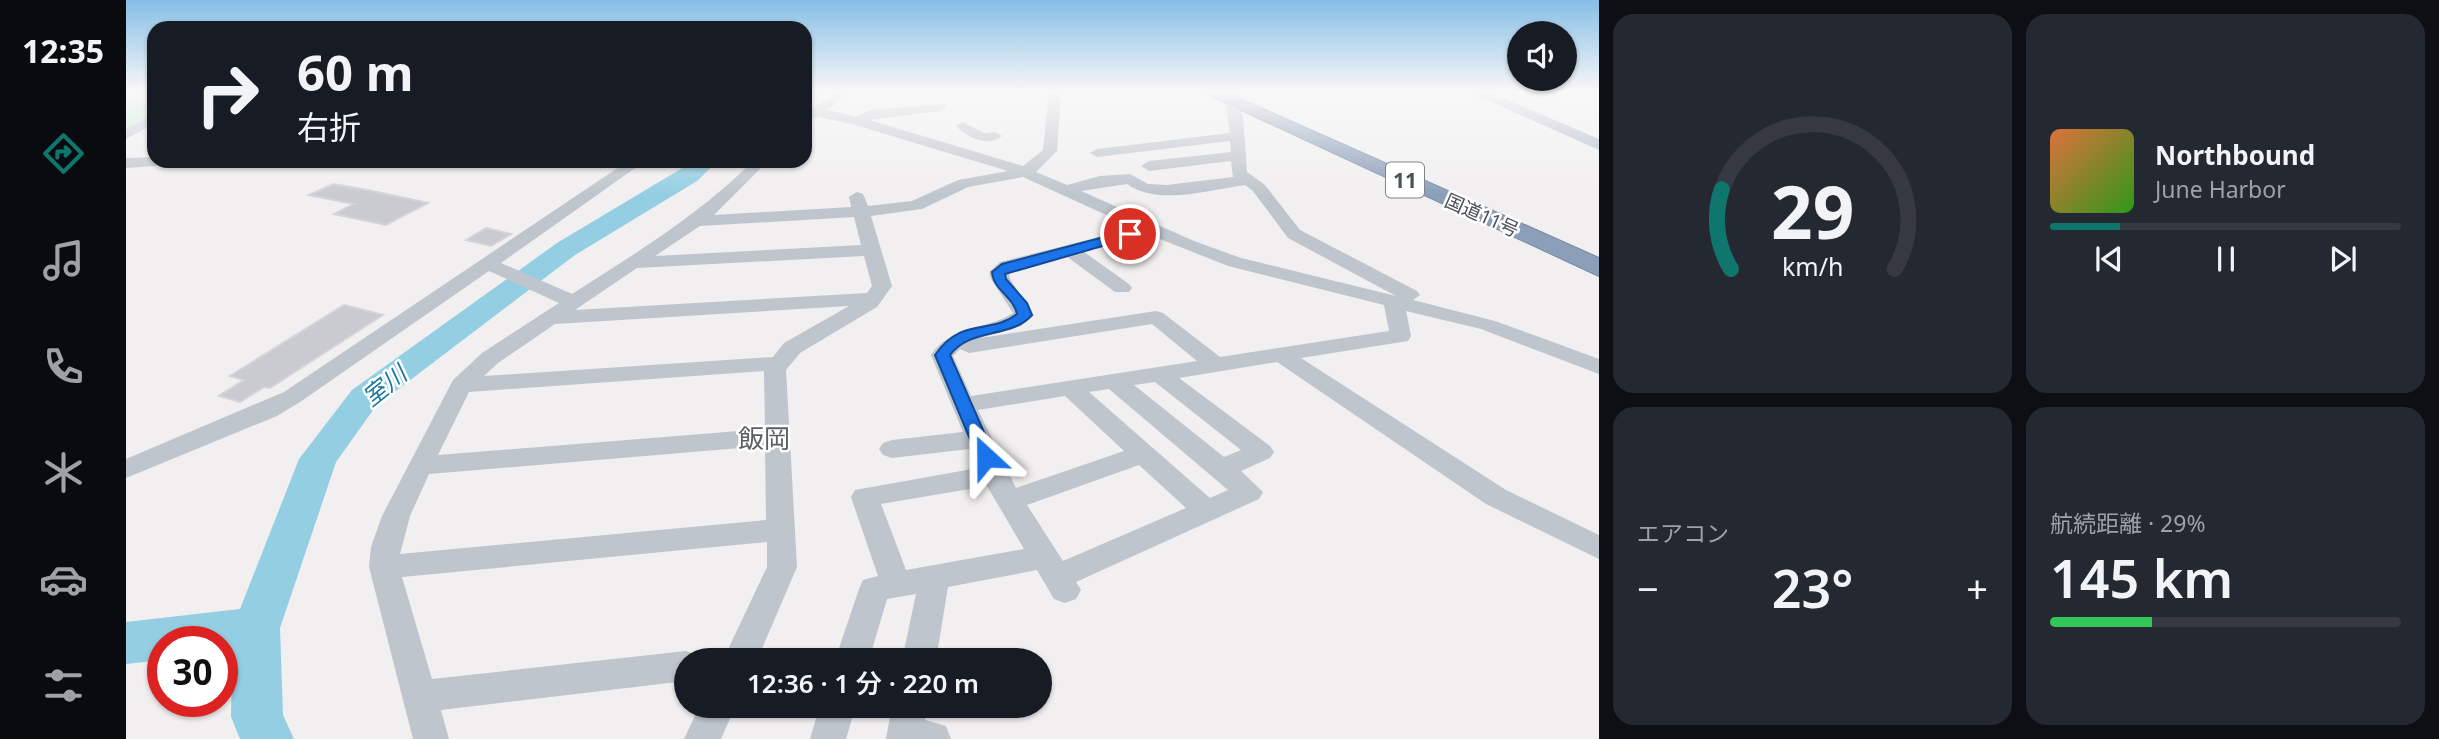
<!DOCTYPE html>
<html lang="ja">
<head>
<meta charset="utf-8">
<style>
  body { margin:0; font-family:"Noto Sans","Noto Sans JP",sans-serif; background:#242831; color:#f1f3f6; height:100vh; display:flex; flex-direction:column; font-size:26px; white-space:nowrap }
  * { box-sizing:border-box; margin:0 }
  p { font-size:23px; color:#9ea1a6 }
  .icon { flex:none; width:38px; height:38px; fill:none; stroke:currentColor; stroke-width:2; stroke-linecap:round; stroke-linejoin:round }
  .map { position:relative; flex:1; overflow:hidden }
  .sheet { display:flex; flex-direction:column; gap:14px; padding:14px; background:#0d0f14; width:840px }
  .sheet>* { flex:none }
  .hud { position:absolute; left:21px; top:21px; width:665px; height:147px; border-radius:21px; box-shadow:0 2px 5px #0004; background:#171b24; color:#f1f3f6; overflow:hidden }
  .buttons { position:absolute; left:1381px; top:21px; display:grid; gap:14px }
  .buttons a { display:grid; place-items:center; width:70px; height:70px; border-radius:50%; background:#171b24; box-shadow:0 2px 5px #0004; font-size:35px }
  .speed { position:absolute; left:21px; top:626px; display:flex; gap:14px; font-size:35px; font-weight:700; text-align:center }
  .speed>* { display:grid; place-content:center; width:91px; height:91px; border-radius:50%; background:#171b24; box-shadow:0 2px 5px #0004; line-height:1 }
  .speed .limit { border:10px solid #d22; background:#fff; color:#111 }
  .pin { position:absolute; display:grid; place-items:center; width:60px; height:60px; color:#fff; margin:-30px; border:4px solid #fff; border-radius:50%; box-shadow:0 2px 7px #0007 }
  .me { position:absolute; width:77px; margin:-38px; rotate:336deg; stroke-linejoin:round; filter:drop-shadow(0 0 5px #0008) }
  .turn { display:flex; align-items:center; gap:24px; height:147px; padding:0 35px; font-size:32px }
  .turn .icon { width:91px; height:91px; stroke-width:2.5 }
  .turn b { display:block; font-size:49px; line-height:60px }
  .big { font-size:52px; font-weight:600; line-height:1.1 }
  .sheet .tile { flex:1; display:flex; flex-direction:column; justify-content:center; gap:10px; min-width:0; padding:0 24px; border-radius:21px; background:#242831 }
  .sheet .dial { align-items:center; gap:0 }
  .dial svg { height:182px; overflow:visible; fill:none; stroke:#363941; stroke-width:7; stroke-linecap:round; text-anchor:middle }
  .dial text { fill:#f1f3f6; stroke:none }
  .song { display:flex; align-items:center; gap:21px }
  .cover { width:84px; height:84px; border-radius:10px; background:linear-gradient(135deg,hsl(20 70% 55%),hsl(110 70% 35%)) }
  .played { height:7px; border-radius:4px; background:linear-gradient(90deg,#0f766e 20%,#363941 20%) }
  .keys { display:flex; justify-content:space-around; direction:ltr }
  .heat { display:flex; justify-content:space-between; align-items:center; font-size:38px; direction:ltr }
  .charge { height:10px; border-radius:5px; background:linear-gradient(90deg,#34c759 29%,#363941 0) }
  .sheet .tiles { flex:1; display:grid; gap:14px; grid-template-columns:repeat(2,1fr) }
  .trip { position:absolute; left:548px; top:648px; width:378px; height:70px; border-radius:35px; background:#171b24; box-shadow:0 2px 5px #0004; font-weight:600; line-height:70px; text-align:center }
  main { display:flex; flex:1; min-height:0 }
  .tabs { display:flex; flex-direction:column; width:126px; justify-content:space-around; align-items:center; background:#090b0e; color:#9ea1a6 }
  .tabs .icon { width:49px; height:49px }
  .tabs .on { color:#0f766e }
  .tabs b { font-size:32px; color:#f1f3f6 }
  .map>svg:first-child { display:block }
  .green { fill:#c1ebd4 }
  .lines { fill:none; stroke-linecap:round; stroke-linejoin:round }
  .river { fill:#93cee3; fill-rule:evenodd }
  .building { fill:#c9cbd1; stroke:#d3d5da; stroke-width:2 }
  .highway-casing { stroke:#778aa5; stroke-width:2 }
  .minor { fill:#bfc5cc; fill-rule:evenodd }
  .major { fill:#b1bdcb; fill-rule:evenodd }
  .highway { fill:#8b9fb9; fill-rule:evenodd }
  .route { fill:#1a73e8; stroke:#114b97; stroke-width:2 }
  .labels { text-anchor:middle; dominant-baseline:central; stroke-width:5; stroke-linejoin:round; paint-order:stroke }
  .far-street-label { font-size:19px; fill:#49515a; stroke:#fff }
  .shield { fill:#fff; stroke:#80858c; stroke-width:2 }
  .shield-label { font-size:21px; font-weight:bold; fill:#49515a }
  .water-label { font-size:24px; font-style:italic; fill:#1a799c; stroke:#fff }
  .quarter-label { font-size:26px; fill:#5c5f63; stroke:#fff }
</style>
</head>
<body>
<main>
<nav class="tabs">
<b>12:35</b>
<svg class="icon on" aria-label="directions" viewBox="0 0 24 24"><path d="M12 3l9 9-9 9-9-9zM9 14v-3h6M13 9l2 2-2 2"/></svg>
<svg class="icon" aria-label="music" viewBox="0 0 24 24"><path d="M9 18V5l10-2v13"/><circle cx="6" cy="18" r="3"/><circle cx="16" cy="16" r="3"/></svg>
<svg class="icon" aria-label="phone" viewBox="0 0 24 24"><path d="M5 4h4l2 5-3 2q2 4 5 5l2-3 5 2v4C11 20 4 13 5 4z"/></svg>
<svg class="icon" aria-label="climate" viewBox="0 0 24 24"><path d="M12 3v18M4 7l16 10M4 17L20 7"/></svg>
<svg class="icon" aria-label="car" viewBox="0 0 24 24"><path d="M5 17H2v-5l4-1 3-4h7l3 4 3 1v5h-3M9 17h6M6 11h13"/><circle cx="7" cy="17" r="2"/><circle cx="17" cy="17" r="2"/></svg>
<svg class="icon" aria-label="filters" viewBox="0 0 24 24"><path d="M4 7h16M4 17h16"/><circle cx="9" cy="7" r="2"/><circle cx="15" cy="17" r="2"/></svg>
</nav>
<div class="map">
<svg width="1473" height="739" viewBox="0 0 1473 739">
  <rect width="100%" height="100%" fill="#f1efef"/>
  <path class="green" d="M14 98 24 110V116L0 131V100Z"/>
  <g class="lines">
    <path class="river" d="M568 161H592L571 181 449 255 250 406 210 462 154 628 157 715 168 739H114L105 717 106 651 96 652V642H37V660L0 664V622L114 609 173 459 226 390 431 243Z"/>
  </g>
  <path class="building" d="M207 184 242 190 302 203 260 225 208 214 228 204 183 195Z
    M360 228 385 234 365 246 340 240Z
    M218 305 257 315 144 388 138 387 114 402 93 396 118 380 104 376Z"/>
  <g class="lines">
    <g class="highway-casing">
      <path id="highway" d="M1076 92H1099L1473 258V276Z"/>
    </g>
    <path class="minor" d="M711 92H725L701 110 730 117 744 110 819 104 820 107 814 111 743 120 897 166 917 150 923 92H935L931 151 910 172 941 185 974 176 1004 174 1022 184 1041 185 1107 177 1105 161 1023 171 1015 166 1023 161 1105 152 1104 141 971 157 964 153 971 149 1104 133 1099 101 1109 98 1117 117 1121 172 1139 185 1174 230 1291 291 1294 295 1287 300 1369 321 1473 359V374L1355 329 1280 311 1285 336 1282 341 1175 358 1380 490 1473 535V559L1360 504 1151 362 1053 378 1144 446 1148 452 1144 458 1115 471 1137 492 1133 499 950 582 955 590 950 599 939 603 928 599 911 570 822 587 810 660H776L790 594 761 599 743 660H709L733 589 737 580 752 576 725 497 729 490 852 468 843 449 766 458 757 455 753 449 757 443 766 440 837 432 805 355C826 324 859 331 887 313L865 279 863 272 874 262 1009 228 897 177 842 187 796 209 745 216 766 286 751 307 674 353 660 370 671 567 631 660H597L641 567V542L276 577 306 679 560 651 572 655 574 660H560V681L315 710 323 739H287L243 567 245 547 256 516 327 380 356 353 433 303 363 271 174 402 151 416 0 478V459L158 392 502 161H519L375 263 446 294C510 253 573 215 627 161H642L588 215 725 207 723 197 731 192 737 194 742 206 786 201 832 180 882 171 726 124 692 117 679 119V106L687 108ZM1001 184C1031 206 1083 190 1119 185L1127 191 1162 238 1270 296 1115 258 1068 241 955 191ZM728 217 735 245 529 256 574 226ZM1024 235 1102 266 1258 305 1263 331 1094 357 1037 313 1030 311 854 338 895 326 908 315 884 279 883 274 888 270 940 256 989 292H1003L1006 288 1003 284 958 252ZM738 256 746 286 741 293 449 310 511 268ZM723 306 658 343 647 357 358 376 372 363 429 324ZM1026 324 1071 361 845 396 827 356 834 349 843 353ZM638 371 639 429 312 455 343 392ZM1029 382 1115 450 1098 457 1008 385ZM983 389 1102 490 1084 498 963 392ZM939 396 998 451 890 488 852 410ZM639 446 640 520 274 554 284 516 303 474ZM1013 465 1060 508 937 561 901 505ZM861 486 898 549 780 570 755 504Z
      M28 114V124L0 139V129Z
      M837 122 858 133 869 132 876 136C861 147 842 138 830 126Z
      M28 157V161H50L43 165 0 168V158Z
      M574 705H610L595 739H558Z
      M694 705H730L720 739H684Z
      M766 705H802L799 720 820 726 825 739H760Z"/>
    <path class="major" d="M1343 92H1363L1473 139V150Z"/>
    <use href="#highway" class="highway"/>
  </g>
  <linearGradient id="sky" x2="0" y2="1"><stop stop-color="#86bee6"/><stop offset="0.47" stop-color="#f9f8f8"/><stop offset="1" stop-color="#f9f8f8" stop-opacity="0"/></linearGradient>
  <rect width="1473" height="195" fill="url(#sky)"/>
  <path class="route" d="M1004 230 1010 234 1008 237 879 274 880 279 901 303 906 315C885 339 845 327 824 355L869 457 860 463 853 461 809 355C836 316 864 335 891 314 888 297 867 290 866 272L876 264Z"/>
  <g class="labels">
    <g class="far-street-label">
      <text transform="translate(1356 215) rotate(24)">国道11号</text>
    </g>
    <rect class="shield" x="1260" y="162.5" width="38" height="35" rx="5"/>
    <g class="shield-label">
      <text x="1279" y="180">11</text>
    </g>
    <g class="water-label">
      <text transform="translate(258 385) rotate(-39)">室川</text>
    </g>
    <g class="quarter-label">
      <text x="638" y="438">飯岡</text>
    </g>
  </g>
</svg>
<div class="buttons">
<a><svg class="icon" aria-label="sound" viewBox="0 0 24 24"><path d="M4 9h4l5-4v14l-5-4H4zM17 9q2 3 0 6"/></svg></a>
</div>
<div class="speed"><div class="limit">30</div></div>
<div class="pin" style="left:1004px;top:234px;background:#d93025"><svg class="icon" aria-label="arrive" viewBox="0 0 24 24"><path d="M6 21V4h12l-3 4 3 4H6"/></svg></div>
<svg class="me" style="left:860px;top:457px" viewBox="-20 -20 40 40"><path d="M0-17L14 15 0 8-14 15z" fill="#1a73e8" stroke="#fff" stroke-width="4"/></svg>
<div class="trip">12:36 · 1 分 · 220 m</div>
<div class="hud">
<div class="turn"><svg class="icon" aria-label="right" viewBox="0 0 24 24"><path d="M7 20v-9h11M14 6l5 5-5 5"/></svg><div><b>60 m</b>右折</div></div>
</div>
</div>
<section class="sheet">
<div class="tiles">
<div class="tile dial"><svg viewBox="0 0 100 80">
<path d="M14 69A42 42 0 1 1 86 69"/>
<path d="M14 69A42 42 0 0 1 10 34" stroke="#0f766e"/>
<text x="50" y="56" font-size="32" font-weight="700">29</text>
<text x="50" y="72" font-size="11">km/h</text>
</svg></div>
<div class="tile">
<div class="song"><i class="cover"></i><div><b>Northbound</b><p>June Harbor</p></div></div>
<div class="played"></div>
<div class="keys"><svg class="icon" aria-label="previous" viewBox="0 0 24 24"><path d="M18 5L8 12l10 7zM5 5v14"/></svg><svg class="icon" aria-label="pause" viewBox="0 0 24 24"><path d="M8 5v14M16 5v14"/></svg><svg class="icon" aria-label="next" viewBox="0 0 24 24"><path d="M6 5l10 7-10 7zM19 5v14"/></svg></div>
</div>
<div class="tile"><p>エアコン</p>
<div class="heat"><a>−</a><b class="big">23°</b><a>+</a></div>
</div>
<div class="tile"><p>航続距離 · 29%</p><b class="big">145 km</b><div class="charge"></div></div>
</div>
</section>
</main>
</body>
</html>
